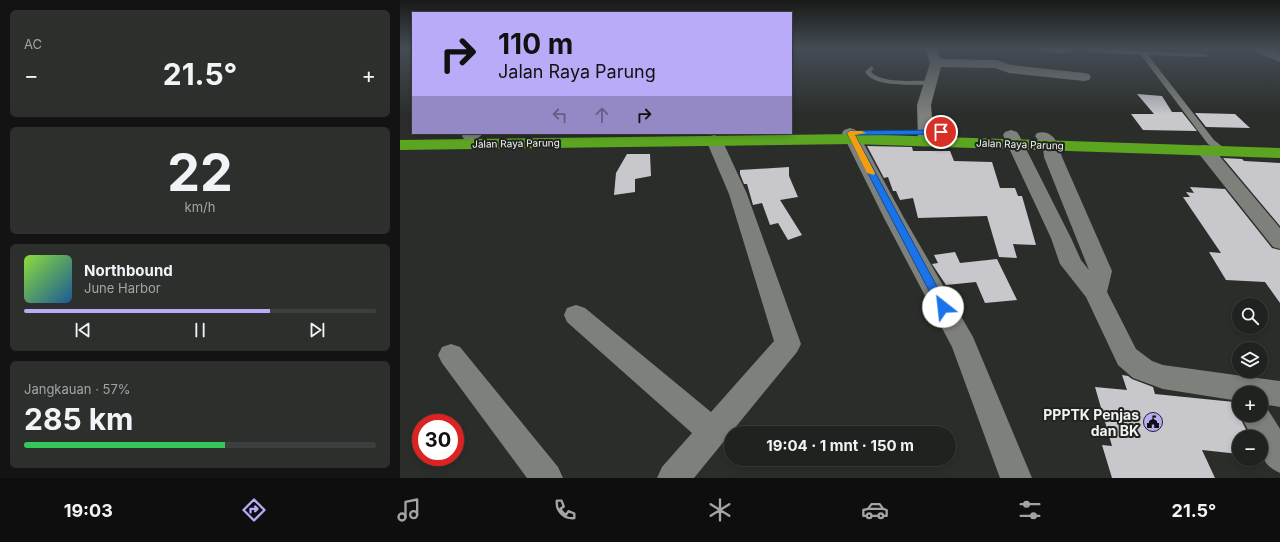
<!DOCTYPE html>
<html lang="id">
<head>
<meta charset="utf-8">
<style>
  body { margin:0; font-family:Inter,sans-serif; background:#2d2f2d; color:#f1f3f6; height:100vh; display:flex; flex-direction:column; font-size:15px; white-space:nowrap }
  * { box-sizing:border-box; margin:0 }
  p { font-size:13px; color:#a2a4a5 }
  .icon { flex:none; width:22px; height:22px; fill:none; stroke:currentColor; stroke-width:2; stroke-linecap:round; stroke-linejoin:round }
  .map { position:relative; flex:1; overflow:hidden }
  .panel { display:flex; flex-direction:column; gap:10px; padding:10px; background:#121312; width:400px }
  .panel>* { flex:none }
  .banner { position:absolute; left:12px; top:12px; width:380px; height:122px; border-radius:0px; box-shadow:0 2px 6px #0003,0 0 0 1px #3d3f3e; background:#b9abf7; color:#111; overflow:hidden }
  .controls { position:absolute; left:832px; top:298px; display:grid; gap:8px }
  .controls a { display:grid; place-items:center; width:36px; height:36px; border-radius:50%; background:#202220; box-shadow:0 2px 6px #0003,0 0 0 1px #3d3f3e; font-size:20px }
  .speed { position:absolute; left:12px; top:414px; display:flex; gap:8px; font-size:20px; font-weight:700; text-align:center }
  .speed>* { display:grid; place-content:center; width:52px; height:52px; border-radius:50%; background:#202220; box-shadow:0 2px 6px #0003,0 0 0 1px #3d3f3e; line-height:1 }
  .speed .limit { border:6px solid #d22; background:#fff; color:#111 }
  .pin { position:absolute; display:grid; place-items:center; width:34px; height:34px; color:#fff; margin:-17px; border:2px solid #fff; border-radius:50%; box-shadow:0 1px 4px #0007 }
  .me { position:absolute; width:44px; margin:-22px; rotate:331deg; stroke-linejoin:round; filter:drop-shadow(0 0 3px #0008) }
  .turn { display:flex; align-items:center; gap:14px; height:84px; padding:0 20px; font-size:18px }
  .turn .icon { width:52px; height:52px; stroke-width:2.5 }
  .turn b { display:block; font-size:28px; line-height:34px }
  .lanes { display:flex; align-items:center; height:38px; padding:0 20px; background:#0003; justify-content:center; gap:20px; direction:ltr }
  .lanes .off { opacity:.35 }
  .big { font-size:30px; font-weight:700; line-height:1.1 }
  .panel .card { flex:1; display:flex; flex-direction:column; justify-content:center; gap:6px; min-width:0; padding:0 14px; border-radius:6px; background:#2d2f2d }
  .panel .dial { align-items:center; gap:0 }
  .dial b { font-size:52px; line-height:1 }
  .song { display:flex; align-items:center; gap:12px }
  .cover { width:48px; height:48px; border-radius:6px; background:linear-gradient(135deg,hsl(90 70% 55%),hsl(210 70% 35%)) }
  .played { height:4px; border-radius:2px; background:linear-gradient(90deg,#b9abf7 70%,#3d3f3e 70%) }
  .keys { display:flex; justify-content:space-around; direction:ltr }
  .heat { display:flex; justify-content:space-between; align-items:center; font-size:22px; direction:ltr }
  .charge { height:6px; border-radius:3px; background:linear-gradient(90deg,#34c759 57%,#3d3f3e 0) }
  .trip { position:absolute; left:324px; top:426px; width:232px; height:40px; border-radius:20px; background:#202220; box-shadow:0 2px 6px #0003,0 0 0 1px #3d3f3e; font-weight:700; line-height:40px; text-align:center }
  .dock { display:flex; height:64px; justify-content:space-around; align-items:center; background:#0d0e0d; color:#a2a4a5 }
  .dock .icon { width:28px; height:28px }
  .dock .selected { color:#b9abf7 }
  .dock b { font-size:18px; color:#f1f3f6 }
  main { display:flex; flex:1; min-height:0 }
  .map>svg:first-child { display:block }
  .building { fill:#c7c7cc }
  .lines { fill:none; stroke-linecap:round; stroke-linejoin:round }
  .lane { fill:#7d807b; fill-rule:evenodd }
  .street { fill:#7d807b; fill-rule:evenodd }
  .highway { fill:#5ca521; fill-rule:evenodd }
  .route { fill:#1a73e8; stroke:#114b97 }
  .slow { fill:#f59e0b }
  .labels { text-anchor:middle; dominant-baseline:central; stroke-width:4; stroke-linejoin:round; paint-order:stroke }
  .far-street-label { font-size:10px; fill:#f2f4f2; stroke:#212420 }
  .near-poi-label { font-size:14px; font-weight:bold; fill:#f2f4f2; stroke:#212420; text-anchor:end }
</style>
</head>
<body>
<main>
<section class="panel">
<div class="card"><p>AC</p>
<div class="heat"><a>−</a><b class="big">21.5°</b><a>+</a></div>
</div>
<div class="card dial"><b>22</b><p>km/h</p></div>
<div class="card">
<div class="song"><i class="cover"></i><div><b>Northbound</b><p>June Harbor</p></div></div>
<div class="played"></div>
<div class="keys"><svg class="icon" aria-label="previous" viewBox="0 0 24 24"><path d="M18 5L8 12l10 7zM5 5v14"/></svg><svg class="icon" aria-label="pause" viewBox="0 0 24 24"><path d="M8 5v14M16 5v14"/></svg><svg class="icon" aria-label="next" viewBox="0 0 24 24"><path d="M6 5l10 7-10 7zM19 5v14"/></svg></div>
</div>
<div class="card"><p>Jangkauan · 57%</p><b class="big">285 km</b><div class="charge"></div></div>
</section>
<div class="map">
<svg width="880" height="478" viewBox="0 0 880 478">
  <rect width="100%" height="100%" fill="#2b2d2a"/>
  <path class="building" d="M737 94 762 96 772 112H782L797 131 743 130 731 114H754Z
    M795 113 835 114 850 128 806 127Z
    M467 146 512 147 513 151H550L554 161 592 162 600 188H615L618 196H622L636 245 613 244 617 258 599 257 587 216 518 218 513 198 500 200 496 191H493L488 177 484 178Z
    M227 154H250L251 176 235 179V192L214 195 216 173Z
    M823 158 842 159 844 161 880 163V226Z
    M389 167V176L398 197 380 200 402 235 388 240 378 223 370 225 362 203 353 205 347 184H344L340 174V170Z
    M790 187 825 189 872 248 880 250V303L865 282 826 280 809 252 821 253 783 197H790L786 192 794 193Z
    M555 252 560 263 597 259 617 300 585 303 576 282 546 285 532 264 538 263 534 255Z
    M722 375 728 376 732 379 753 387 755 394 834 402 839 412V416L850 437H839V454L802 450 815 478H712L702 445 712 446 695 387 727 390Z"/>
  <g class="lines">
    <path class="lane" d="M692 49 807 54V56L805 57 748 55 814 140 824 148V152H818L808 144 741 55 690 52V50Z
      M471 66 474 68 471 72C483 84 513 80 529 81L532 83 529 85C511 84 475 88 465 72Z"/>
    <path class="street" d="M525 48H537L541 59 597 60 611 65 684 73 689 74 691 77 689 80 684 81 609 73 595 68 541 67 531 105 534 140 532 143 526 145 520 143 518 140 517 105 530 63Z
      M637 48H673L674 50C670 56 642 53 637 48Z
      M851 48H868L880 53V62L853 51Z
      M450 128 456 130 458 133 504 218 573 337 632 478H600L552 347 484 218 442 133 444 130Z
      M611 130 617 132 619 135 671 238 681 260 689 270 644 157 643 146 635 136 637 133C653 129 659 144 662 157L712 271 707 292 736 349 752 361 763 365 880 381V407L862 404 865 405 880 429V473C862 465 861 455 861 437H852L840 415H861V393H839V401L763 389 733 378 718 365 686 297 660 264 651 238 603 135 605 132Z
      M64 133H83C78 140 72 141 64 139L62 136Z
      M314 135 320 137 322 140 347 194 401 344 397 352 294 478H257L262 467 292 433 167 322 164 315 167 308 176 305 185 308 311 412 374 341 329 194 306 140 308 137Z
      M805 145 811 146 880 228V249L873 247 799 154 797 150 799 146Z
      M51 344 60 347 158 467 163 478H127L42 363 38 355 42 347Z"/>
    <path class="highway" d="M453 134 880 148V158L453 144 0 150V140Z"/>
  </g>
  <linearGradient id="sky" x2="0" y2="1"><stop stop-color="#181917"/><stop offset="0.42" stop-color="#444c55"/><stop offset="1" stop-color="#444c55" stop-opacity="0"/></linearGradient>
  <rect width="880" height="115" fill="url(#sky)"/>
  <path class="route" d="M541 130 544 131V134L455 135 548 307 543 312 539 310 447 133 450 131Z"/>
  <path class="slow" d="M450 131H462L466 133 455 135 475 173 474 175 467 173 447 133Z"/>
  <defs>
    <g id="civic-disc" transform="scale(1)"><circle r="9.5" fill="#b9abf7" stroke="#212420"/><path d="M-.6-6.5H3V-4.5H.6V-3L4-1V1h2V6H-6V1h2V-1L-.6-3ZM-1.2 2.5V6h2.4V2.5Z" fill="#111"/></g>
  </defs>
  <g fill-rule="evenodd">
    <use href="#civic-disc" x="753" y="422"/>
  </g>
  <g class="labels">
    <g class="far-street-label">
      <text transform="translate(116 143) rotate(-1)">Jalan Raya Parung</text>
      <text transform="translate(620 144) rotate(2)">Jalan Raya Parung</text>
    </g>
    <g class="near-poi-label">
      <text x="739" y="414">PPPTK Penjas<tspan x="739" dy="16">dan BK</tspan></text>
    </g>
  </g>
</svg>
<div class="controls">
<a><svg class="icon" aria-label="search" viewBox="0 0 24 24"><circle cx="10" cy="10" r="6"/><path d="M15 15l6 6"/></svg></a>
<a><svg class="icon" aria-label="layers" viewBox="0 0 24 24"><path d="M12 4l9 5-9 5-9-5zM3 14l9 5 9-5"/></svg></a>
<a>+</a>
<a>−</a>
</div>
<div class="speed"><div class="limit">30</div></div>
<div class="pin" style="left:541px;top:132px;background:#d93025"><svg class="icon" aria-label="arrive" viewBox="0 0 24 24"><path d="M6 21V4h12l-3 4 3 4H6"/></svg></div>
<svg class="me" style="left:543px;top:307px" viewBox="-20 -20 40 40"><circle r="19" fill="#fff"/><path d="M0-13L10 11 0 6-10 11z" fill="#1a73e8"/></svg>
<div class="trip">19:04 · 1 mnt · 150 m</div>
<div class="banner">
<div class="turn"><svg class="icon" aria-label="right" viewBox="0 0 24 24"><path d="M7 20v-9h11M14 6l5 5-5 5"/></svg><div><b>110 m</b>Jalan Raya Parung</div></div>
<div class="lanes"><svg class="icon off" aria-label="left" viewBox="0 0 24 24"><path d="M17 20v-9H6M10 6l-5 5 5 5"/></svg><svg class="icon off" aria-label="ahead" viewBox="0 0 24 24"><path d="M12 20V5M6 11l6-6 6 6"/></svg><svg class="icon" aria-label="right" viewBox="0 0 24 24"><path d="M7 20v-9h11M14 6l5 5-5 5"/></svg></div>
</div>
</div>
</main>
<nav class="dock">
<b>19:03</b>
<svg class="icon selected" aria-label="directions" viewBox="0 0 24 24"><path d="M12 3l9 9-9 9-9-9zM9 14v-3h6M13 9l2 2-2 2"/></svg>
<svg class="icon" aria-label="music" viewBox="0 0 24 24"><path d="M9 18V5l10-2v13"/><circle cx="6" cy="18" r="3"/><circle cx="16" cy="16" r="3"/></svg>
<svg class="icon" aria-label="phone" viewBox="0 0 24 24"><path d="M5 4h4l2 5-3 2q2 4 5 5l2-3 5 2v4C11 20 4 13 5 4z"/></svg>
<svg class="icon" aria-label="climate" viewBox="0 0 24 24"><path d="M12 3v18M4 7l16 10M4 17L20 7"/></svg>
<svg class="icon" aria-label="car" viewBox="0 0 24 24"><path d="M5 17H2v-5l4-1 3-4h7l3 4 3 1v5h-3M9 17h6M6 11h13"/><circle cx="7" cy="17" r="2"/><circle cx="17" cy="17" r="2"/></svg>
<svg class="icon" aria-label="filters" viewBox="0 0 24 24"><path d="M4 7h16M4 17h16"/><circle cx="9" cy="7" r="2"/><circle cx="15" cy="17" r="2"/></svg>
<b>21.5°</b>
</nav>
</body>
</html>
